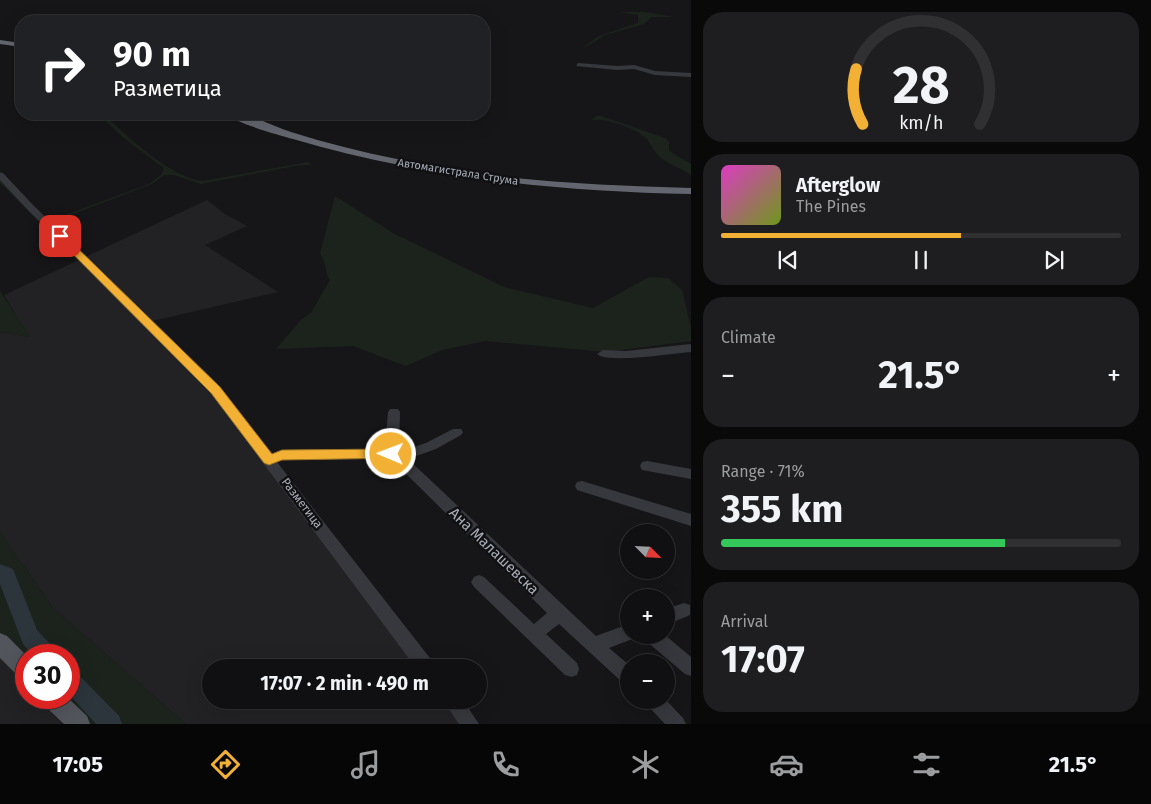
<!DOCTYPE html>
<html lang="en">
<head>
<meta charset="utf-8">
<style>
  body { margin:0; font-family:"Fira Sans",sans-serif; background:#1e1e20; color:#f1f3f6; height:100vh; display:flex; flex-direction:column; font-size:19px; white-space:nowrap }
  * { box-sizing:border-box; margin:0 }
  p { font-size:16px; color:#9c9d9f }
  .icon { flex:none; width:28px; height:28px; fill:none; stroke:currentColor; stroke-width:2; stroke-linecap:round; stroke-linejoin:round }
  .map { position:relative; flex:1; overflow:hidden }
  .details { display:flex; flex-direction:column; gap:12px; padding:12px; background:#09090a; width:460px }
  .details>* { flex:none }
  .guide { position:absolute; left:15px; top:15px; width:475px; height:105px; border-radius:20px; box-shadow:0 5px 20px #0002,0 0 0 1px #303032; background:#202124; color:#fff; overflow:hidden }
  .needle { width:32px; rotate:114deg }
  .buttons { position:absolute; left:620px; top:524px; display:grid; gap:10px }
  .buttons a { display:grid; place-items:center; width:55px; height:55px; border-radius:50%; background:#101012; box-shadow:0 5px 20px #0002,0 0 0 1px #303032; font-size:25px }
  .speed { position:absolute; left:15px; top:644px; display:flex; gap:10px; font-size:25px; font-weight:700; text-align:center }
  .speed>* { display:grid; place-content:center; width:65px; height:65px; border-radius:50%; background:#101012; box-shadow:0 5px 20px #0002,0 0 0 1px #303032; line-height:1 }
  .speed .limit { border:8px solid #d22; background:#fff; color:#111 }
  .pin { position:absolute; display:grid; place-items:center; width:42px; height:42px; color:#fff; margin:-21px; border-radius:10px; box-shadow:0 2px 8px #0006 }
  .me { position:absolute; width:55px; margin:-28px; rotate:271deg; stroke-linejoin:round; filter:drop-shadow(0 0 4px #0008) }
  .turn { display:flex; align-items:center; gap:18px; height:105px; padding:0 15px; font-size:22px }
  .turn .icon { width:65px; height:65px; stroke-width:2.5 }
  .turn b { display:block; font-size:35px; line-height:42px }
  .big { font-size:38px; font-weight:700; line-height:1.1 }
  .details .widget { flex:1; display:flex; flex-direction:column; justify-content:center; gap:8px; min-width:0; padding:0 18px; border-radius:20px; background:#1e1e20 }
  .details .dial { align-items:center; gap:0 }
  .dial svg { height:130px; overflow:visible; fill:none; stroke:#303032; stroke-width:7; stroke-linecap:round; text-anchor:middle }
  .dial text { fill:#f1f3f6; stroke:none }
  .song { display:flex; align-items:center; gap:15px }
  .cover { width:60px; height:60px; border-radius:8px; background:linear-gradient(135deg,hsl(310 70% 55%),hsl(80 70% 35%)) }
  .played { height:5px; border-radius:2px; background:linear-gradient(90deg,#f2b134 60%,#303032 60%) }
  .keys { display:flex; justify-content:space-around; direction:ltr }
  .heat { display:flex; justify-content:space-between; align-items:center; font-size:28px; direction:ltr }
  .charge { height:8px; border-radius:4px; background:linear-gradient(90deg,#34c759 71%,#303032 0) }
  .trip { position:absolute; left:202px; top:659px; width:285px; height:50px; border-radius:25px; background:#101012; box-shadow:0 5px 20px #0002,0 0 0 1px #303032; font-weight:700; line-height:50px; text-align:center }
  .menu { display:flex; height:80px; justify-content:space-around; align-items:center; background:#060607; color:#9c9d9f }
  .menu .icon { width:35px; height:35px }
  .menu .active { color:#f2b134 }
  .menu b { font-size:22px; color:#f1f3f6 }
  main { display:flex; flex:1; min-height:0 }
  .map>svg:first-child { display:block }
  .built { fill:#222225 }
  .green { fill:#1c231d }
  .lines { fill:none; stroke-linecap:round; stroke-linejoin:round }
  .river { fill:#2c353c; fill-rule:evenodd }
  .minor { fill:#37383d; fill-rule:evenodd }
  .major { fill:#53555c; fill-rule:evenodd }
  .highway { fill:#63666e; fill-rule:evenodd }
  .route { fill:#f2b134; stroke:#9d7322 }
  .labels { text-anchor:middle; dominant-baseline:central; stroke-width:5; stroke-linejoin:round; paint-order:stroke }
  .far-street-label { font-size:11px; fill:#a8adb8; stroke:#111113 }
  .street-label { font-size:12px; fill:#a8adb8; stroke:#111113 }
  .near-street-label { font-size:15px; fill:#a8adb8; stroke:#111113 }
</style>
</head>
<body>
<main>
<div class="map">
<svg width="691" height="724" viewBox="0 0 691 724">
  <rect width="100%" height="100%" fill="#161618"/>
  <path class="built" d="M207 200 225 214 247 226 205 245 278 292 148 322 215 390 427 667 211 668V700H452L470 724H186L53 608 0 532V332L29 337 4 295Z
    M0 644 26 671V698H52L78 724H0Z"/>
  <path class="green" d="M620 12H645L674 17H651L644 24 605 35 586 47H584L599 36 638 23V15Z
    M98 114H103C126 135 172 179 203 181L303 163 309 162 311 165H300L201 184 174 175H164L152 184 70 215 53 225 86 257 78 260 0 183V170L17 190 49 221 149 184 161 175 164 168 125 139Z
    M598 115 665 138 669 142V151L691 164V175C681 168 670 165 660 157 654 152 651 144 646 138 634 127 607 118 591 120Z
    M335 196 393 233 504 287 593 308 649 277 668 278 682 290 691 328V341L606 352 485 341 442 350 406 366 353 346 276 349 301 320 311 313 330 280C324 272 327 262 320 254Z
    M0 291 30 337 0 332Z
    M0 532 53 608 186 724H78L52 698H69V655H26V671L0 644Z"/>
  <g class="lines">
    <path class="river" d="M0 564 13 569 37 630 54 648 57 655H33L23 644 0 584Z
      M69 669 76 672 119 716 122 724H96L69 694Z"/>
    <path class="minor" d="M578 63 617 66 634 65 655 71 691 73V77L655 75 634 69 617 70 576 66Z
      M0 173H3L33 205 219 387 271 454 282 450 385 449 388 412 390 409H398L400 412 399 452 426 443 453 429H461L463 432 461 435 436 449 408 459 596 636 629 624V635H636L635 638 609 648 629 665V685L623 683 559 624 546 634 577 663 579 669 577 675 571 677 565 675 474 587 471 582 474 577 479 575 484 577 534 624 547 613 393 461 390 459 283 460 277 462 433 662 435 668H416L211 393 27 209 0 180Z
      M691 344V352C675 353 607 364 597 354L603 350 626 351Z
      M647 461 691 469V479L642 470 640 466 642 462Z
      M582 481 691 514V526L577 490 575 486 577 482Z
      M684 603 690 605V615L666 625V609Z
      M644 635H665L691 657V676L685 674 646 641Z
      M443 700H463L479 724H459Z
      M645 700H666L683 718 686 724H665L648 706Z"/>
    <path class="major" d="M0 633 7 636 26 655V680L19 677 0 658Z
      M42 698H68L87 716 90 724H64L45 706Z"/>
    <path class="highway" d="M0 40 21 43V47L0 44Z
      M226 114C248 112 270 125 291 132 326 143 362 152 397 159 493 181 593 185 691 188V194C553 191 427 178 293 139 279 135 235 123 226 114Z"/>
  </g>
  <path class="route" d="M60 233 63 234 220 387 272 454 282 450 391 449 395 450 397 454 395 458 282 460 269 465 264 463 211 393 57 238 56 236Z"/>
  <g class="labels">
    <g class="far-street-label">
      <text transform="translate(458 172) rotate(9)">Автомагистрала Струма</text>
    </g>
    <g class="street-label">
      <text transform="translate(302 503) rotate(53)">Разметица</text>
    </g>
    <g class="near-street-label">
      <text transform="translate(494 551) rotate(44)">Ана Малашевска</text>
    </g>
  </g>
</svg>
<div class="buttons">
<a><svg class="needle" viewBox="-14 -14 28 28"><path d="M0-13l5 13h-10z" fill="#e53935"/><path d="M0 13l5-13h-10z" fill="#9c9d9f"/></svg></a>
<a>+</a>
<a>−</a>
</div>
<div class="speed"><div class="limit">30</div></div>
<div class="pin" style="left:60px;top:236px;background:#d93025"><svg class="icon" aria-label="arrive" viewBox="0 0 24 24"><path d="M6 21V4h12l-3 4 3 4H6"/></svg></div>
<svg class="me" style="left:391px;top:454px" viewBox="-20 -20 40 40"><circle r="17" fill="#f2b134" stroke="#fff" stroke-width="3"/><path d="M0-11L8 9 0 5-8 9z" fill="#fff"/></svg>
<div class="trip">17:07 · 2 min · 490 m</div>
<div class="guide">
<div class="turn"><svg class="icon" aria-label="right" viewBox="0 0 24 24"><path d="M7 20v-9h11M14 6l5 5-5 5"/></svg><div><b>90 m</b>Разметица</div></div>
</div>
</div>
<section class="details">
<div class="widget dial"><svg viewBox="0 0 100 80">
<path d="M14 69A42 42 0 1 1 86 69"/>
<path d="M14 69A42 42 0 0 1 10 35" stroke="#f2b134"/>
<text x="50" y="56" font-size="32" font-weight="700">28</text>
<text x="50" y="72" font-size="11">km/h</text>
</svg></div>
<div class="widget">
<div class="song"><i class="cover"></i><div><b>Afterglow</b><p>The Pines</p></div></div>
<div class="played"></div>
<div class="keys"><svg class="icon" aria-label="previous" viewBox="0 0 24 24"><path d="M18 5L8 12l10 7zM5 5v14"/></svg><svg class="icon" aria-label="pause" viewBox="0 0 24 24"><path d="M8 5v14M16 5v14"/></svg><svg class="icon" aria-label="next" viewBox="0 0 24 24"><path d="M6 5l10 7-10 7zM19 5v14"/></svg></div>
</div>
<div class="widget"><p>Climate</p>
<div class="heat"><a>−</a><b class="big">21.5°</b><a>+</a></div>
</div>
<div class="widget"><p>Range · 71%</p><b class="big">355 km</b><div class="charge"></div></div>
<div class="widget"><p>Arrival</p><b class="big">17:07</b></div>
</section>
</main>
<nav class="menu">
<b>17:05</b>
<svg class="icon active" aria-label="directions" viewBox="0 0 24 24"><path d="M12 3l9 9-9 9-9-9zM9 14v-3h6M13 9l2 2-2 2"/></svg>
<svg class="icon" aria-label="music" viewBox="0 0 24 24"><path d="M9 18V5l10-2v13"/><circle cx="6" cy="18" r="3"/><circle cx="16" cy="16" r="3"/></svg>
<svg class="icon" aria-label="phone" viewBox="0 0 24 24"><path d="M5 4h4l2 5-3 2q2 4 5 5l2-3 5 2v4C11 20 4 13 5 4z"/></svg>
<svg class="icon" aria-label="climate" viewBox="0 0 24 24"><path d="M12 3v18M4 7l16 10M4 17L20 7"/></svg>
<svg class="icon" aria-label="car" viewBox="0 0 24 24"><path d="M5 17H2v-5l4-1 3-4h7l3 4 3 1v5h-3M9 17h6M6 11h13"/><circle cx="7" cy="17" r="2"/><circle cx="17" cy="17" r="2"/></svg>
<svg class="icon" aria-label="filters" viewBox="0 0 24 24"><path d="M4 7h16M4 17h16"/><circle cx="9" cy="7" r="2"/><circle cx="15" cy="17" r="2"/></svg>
<b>21.5°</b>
</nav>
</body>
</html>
